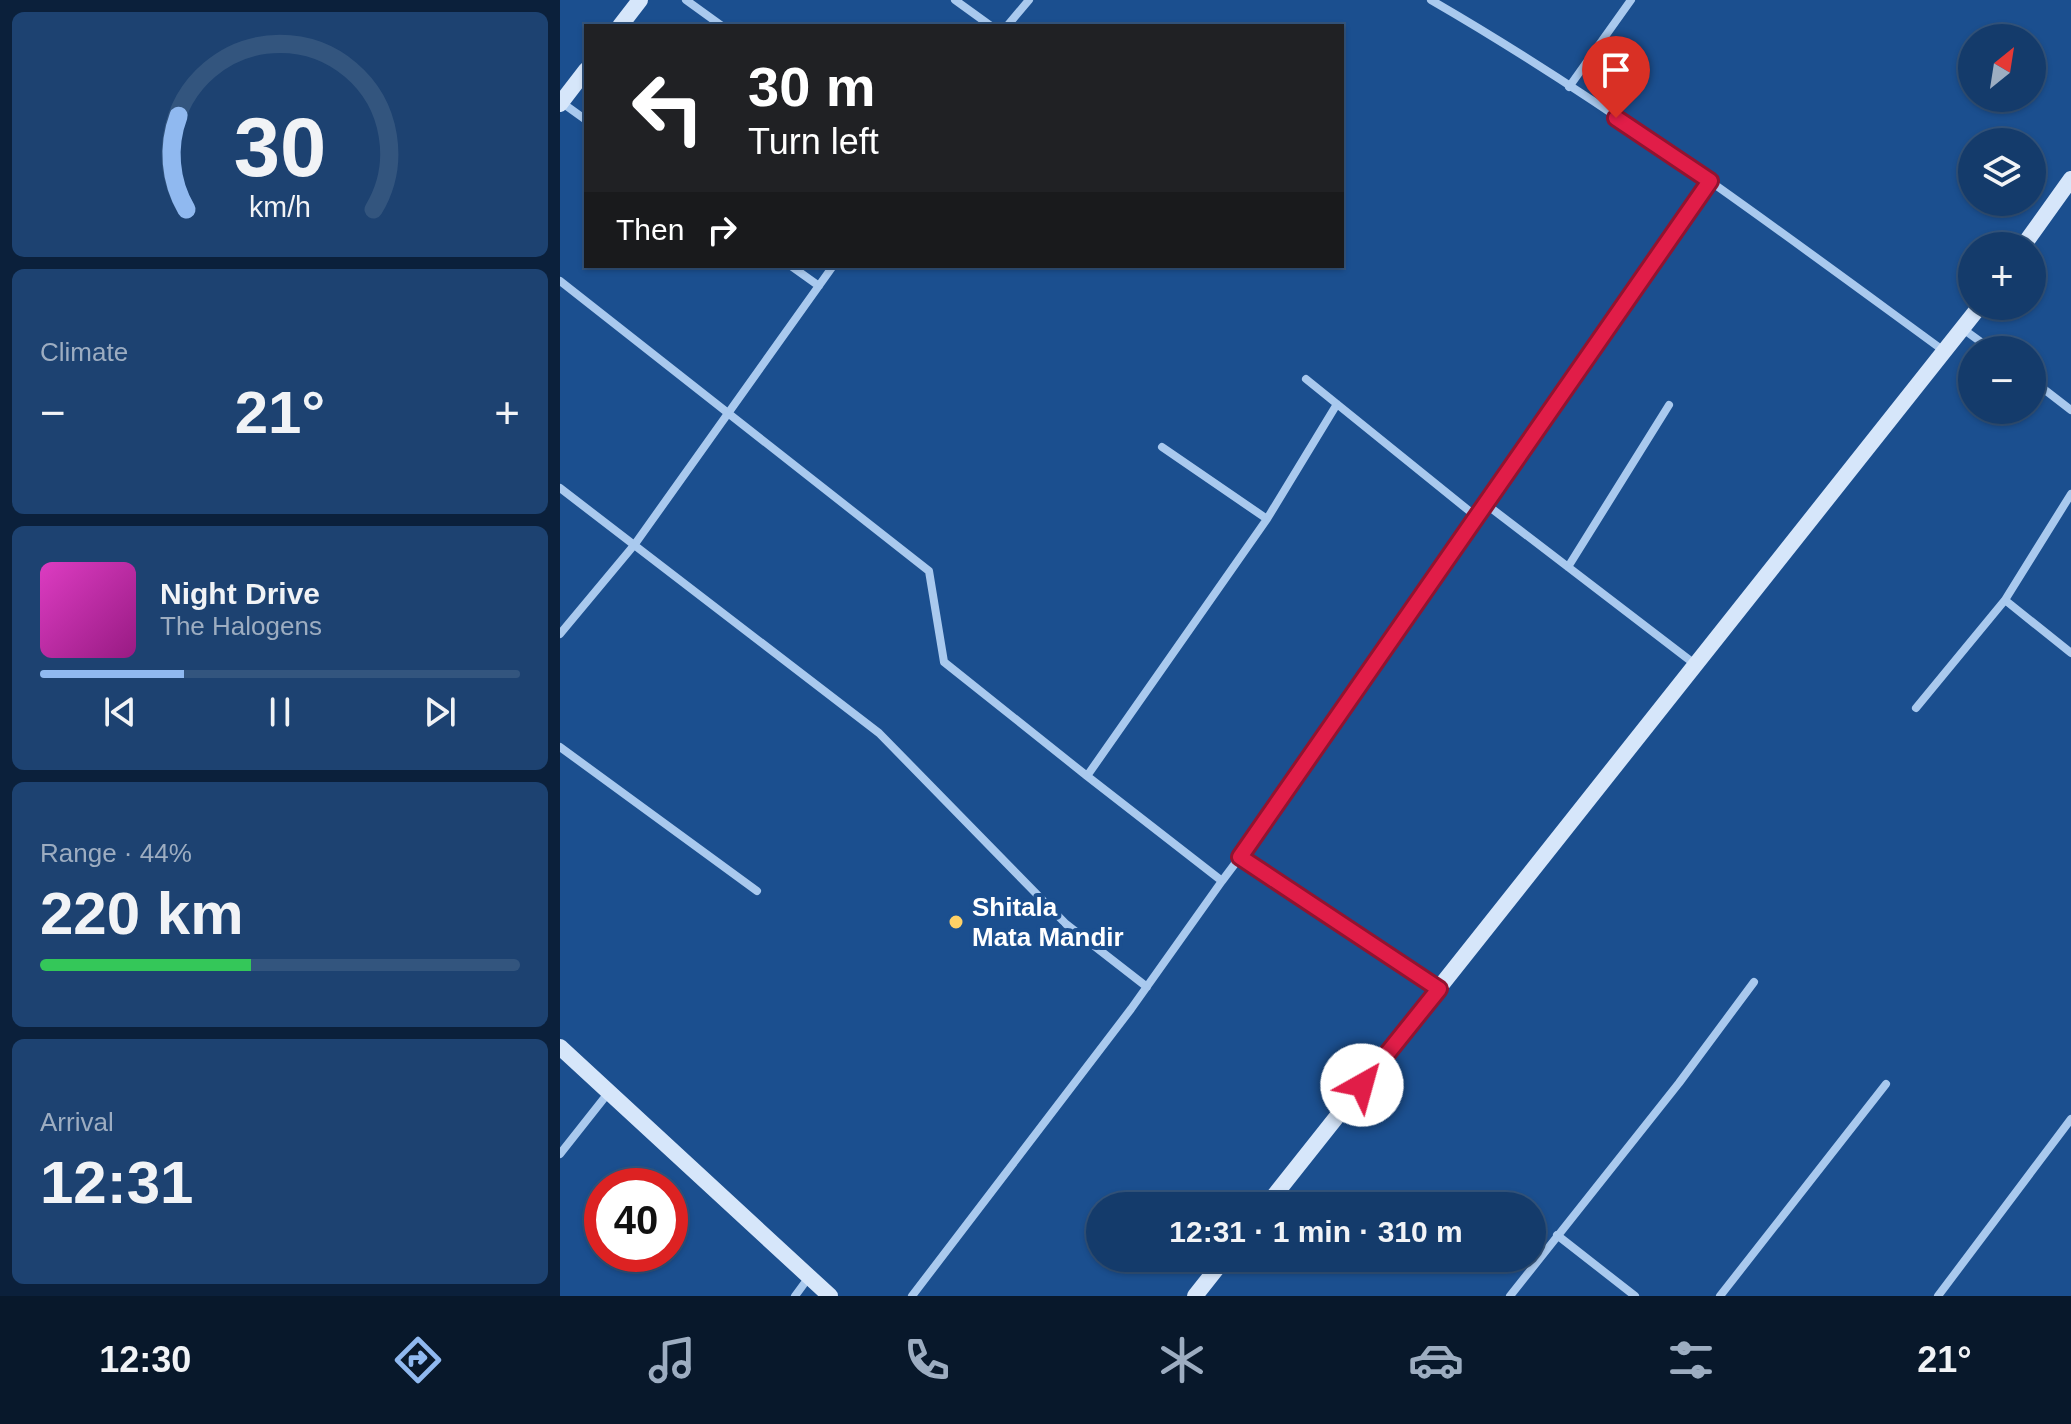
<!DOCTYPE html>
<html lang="en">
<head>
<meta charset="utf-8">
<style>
  body { margin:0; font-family:Arial,sans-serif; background:#1d4271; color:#f1f3f6; height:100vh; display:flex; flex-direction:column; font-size:30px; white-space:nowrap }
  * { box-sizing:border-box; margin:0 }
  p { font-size:26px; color:#9dadc1 }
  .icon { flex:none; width:44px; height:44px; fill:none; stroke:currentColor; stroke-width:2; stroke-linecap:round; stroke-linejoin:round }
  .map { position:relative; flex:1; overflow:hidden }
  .sheet { display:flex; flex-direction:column; gap:12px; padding:12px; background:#0b203b; width:560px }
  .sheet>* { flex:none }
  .guide { position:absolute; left:24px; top:24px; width:760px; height:244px; border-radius:0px; box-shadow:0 2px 6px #0004,0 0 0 2px #33557e; background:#202124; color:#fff; overflow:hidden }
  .needle { width:52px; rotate:30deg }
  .tools { position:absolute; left:1398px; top:24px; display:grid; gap:16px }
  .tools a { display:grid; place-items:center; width:88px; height:88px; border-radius:50%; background:#143b6b; box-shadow:0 2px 6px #0004,0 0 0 2px #33557e; font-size:40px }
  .speed { position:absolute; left:24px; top:1168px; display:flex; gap:16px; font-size:40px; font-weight:700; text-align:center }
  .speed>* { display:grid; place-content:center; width:104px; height:104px; border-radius:50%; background:#143b6b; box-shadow:0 2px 6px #0004,0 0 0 2px #33557e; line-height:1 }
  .speed .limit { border:12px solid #d22; background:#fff; color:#111 }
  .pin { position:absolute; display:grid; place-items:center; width:68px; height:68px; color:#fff; margin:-82px -34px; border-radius:50% 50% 50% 0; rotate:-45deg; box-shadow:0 0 8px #0007 }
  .pin .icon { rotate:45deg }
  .me { position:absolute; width:88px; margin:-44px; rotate:38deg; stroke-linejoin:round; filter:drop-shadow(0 0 6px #0008) }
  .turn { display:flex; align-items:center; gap:28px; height:168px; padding:0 32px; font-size:36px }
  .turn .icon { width:104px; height:104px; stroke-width:2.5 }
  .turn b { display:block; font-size:56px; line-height:68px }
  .then { display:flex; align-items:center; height:76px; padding:0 32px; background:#0003; gap:16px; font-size:30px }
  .big { font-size:60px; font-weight:700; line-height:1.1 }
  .sheet .card { flex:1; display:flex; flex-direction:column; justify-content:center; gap:12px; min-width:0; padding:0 28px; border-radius:12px; background:#1d4271 }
  .sheet .dial { align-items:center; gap:0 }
  .dial svg { height:208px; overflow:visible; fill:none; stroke:#33557e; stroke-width:7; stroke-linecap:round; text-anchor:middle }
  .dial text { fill:#f1f3f6; stroke:none }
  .song { display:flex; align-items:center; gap:24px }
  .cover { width:96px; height:96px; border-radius:12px; background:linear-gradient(135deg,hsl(310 70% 55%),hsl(310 70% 35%)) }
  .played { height:8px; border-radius:4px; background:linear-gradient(90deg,#90b9f0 30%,#33557e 30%) }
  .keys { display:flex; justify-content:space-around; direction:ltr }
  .heat { display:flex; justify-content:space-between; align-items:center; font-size:44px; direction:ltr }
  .charge { height:12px; border-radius:6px; background:linear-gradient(90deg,#34c759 44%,#33557e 0) }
  .trip { position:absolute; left:526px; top:1192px; width:460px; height:80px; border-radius:40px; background:#143b6b; box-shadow:0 2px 6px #0004,0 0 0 2px #33557e; font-weight:700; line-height:80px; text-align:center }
  .menu { display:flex; height:128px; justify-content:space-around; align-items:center; background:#08182b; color:#9dadc1 }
  .menu .icon { width:56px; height:56px }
  .menu .active { color:#90b9f0 }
  .menu b { font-size:36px; color:#f1f3f6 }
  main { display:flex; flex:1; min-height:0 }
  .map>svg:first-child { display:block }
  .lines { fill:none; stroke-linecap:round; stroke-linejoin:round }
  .street { stroke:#a9c9ee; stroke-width:8 }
  .secondary { stroke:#d6e6fa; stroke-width:16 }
  .route-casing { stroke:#92132f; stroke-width:20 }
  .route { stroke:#e11d48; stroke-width:14 }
  .poi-dot { fill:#ffd166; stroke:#1b4f8f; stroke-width:3 }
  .labels { text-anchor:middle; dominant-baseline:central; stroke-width:8; stroke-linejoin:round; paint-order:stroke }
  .poi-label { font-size:26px; font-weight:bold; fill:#fff; stroke:#1b4f8f; text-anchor:start }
</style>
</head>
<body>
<main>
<section class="sheet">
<div class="card dial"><svg viewBox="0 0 100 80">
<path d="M14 69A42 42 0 1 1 86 69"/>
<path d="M14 69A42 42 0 0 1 11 33" stroke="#90b9f0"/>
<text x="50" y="56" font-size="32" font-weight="700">30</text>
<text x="50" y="72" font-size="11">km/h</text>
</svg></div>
<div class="card"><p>Climate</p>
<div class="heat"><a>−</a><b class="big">21°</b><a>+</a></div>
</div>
<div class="card">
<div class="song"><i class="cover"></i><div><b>Night Drive</b><p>The Halogens</p></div></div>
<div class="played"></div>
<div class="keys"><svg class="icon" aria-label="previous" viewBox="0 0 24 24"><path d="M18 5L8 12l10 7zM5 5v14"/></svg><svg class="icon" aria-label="pause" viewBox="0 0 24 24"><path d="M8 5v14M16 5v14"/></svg><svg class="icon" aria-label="next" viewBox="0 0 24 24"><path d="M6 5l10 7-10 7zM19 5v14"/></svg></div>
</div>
<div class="card"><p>Range · 44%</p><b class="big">220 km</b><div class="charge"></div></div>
<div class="card"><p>Arrival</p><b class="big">12:31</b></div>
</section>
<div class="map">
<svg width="1511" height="1296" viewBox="0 0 1511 1296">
  <rect width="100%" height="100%" fill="#1b4f8f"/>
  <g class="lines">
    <path class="street" d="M126 0 162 26
      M395 0 431 26
      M871 0C1051 104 1217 229 1384 351
      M447 26 469 0
      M1009 87 1071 0
      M1 102 26 120
      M231 266 259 286
      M0 281 369 571 384 662 527 776
      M1403 329 1432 350
      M746 379 918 518
      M1472 380 1511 410
      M602 447 707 519 527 776 662 881 680 857
      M0 488 319 733 506 924 587 987
      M927 505 1136 665
      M707 519 777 404
      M1008 567 1109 405
      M1445 600 1511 494
      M0 634 75 544 273 266
      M1356 708 1445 600 1511 653
      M0 747 197 891
      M879 989 680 857 1150 181
      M0 1154 49 1092
      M997 1235 1075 1296
      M235 1296 249 1277
      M352 1296 571 1009 662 881
      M950 1296 1119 1083 1194 982
      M1160 1296 1326 1084
      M1378 1296 1511 1119"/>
    <path class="secondary" d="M60 26 80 0
      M0 104 26 70
      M1463 246 1511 179
      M0 1047 270 1296
      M706 1206 1420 306
      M635 1296 665 1258"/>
  </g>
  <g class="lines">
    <g class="route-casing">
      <path id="route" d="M802 1085 879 989 680 857 1150 181 1056 118"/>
    </g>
    <use href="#route" class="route"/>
  </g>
  <circle class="poi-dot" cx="396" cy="922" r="8"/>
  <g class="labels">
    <g class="poi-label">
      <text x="412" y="907">Shitala<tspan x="412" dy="30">Mata Mandir</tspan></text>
    </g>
  </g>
</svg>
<div class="tools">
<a><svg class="needle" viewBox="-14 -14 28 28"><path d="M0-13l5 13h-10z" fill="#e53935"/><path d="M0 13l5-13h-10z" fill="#9dadc1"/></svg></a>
<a><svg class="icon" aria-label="layers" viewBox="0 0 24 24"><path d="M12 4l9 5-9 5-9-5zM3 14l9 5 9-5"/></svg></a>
<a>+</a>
<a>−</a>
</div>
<div class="speed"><div class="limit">40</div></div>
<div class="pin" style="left:1056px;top:118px;background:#d93025"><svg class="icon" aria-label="arrive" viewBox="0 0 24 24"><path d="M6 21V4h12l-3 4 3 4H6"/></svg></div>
<svg class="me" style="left:802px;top:1085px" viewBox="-20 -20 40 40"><circle r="19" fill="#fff"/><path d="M0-13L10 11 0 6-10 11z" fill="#e11d48"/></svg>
<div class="trip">12:31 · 1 min · 310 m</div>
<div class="guide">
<div class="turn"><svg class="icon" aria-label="left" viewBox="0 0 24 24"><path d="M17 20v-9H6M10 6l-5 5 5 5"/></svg><div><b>30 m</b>Turn left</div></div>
<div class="then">Then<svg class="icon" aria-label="right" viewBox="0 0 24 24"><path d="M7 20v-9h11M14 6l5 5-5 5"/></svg></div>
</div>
</div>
</main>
<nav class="menu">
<b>12:30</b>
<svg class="icon active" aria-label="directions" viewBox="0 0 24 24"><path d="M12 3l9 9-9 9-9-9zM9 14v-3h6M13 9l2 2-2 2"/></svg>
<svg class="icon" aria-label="music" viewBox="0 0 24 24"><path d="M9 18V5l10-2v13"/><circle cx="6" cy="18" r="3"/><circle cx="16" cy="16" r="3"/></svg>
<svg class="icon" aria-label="phone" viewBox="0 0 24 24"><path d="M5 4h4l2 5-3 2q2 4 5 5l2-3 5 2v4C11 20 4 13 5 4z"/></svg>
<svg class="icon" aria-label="climate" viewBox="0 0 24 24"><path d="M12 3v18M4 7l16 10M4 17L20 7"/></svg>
<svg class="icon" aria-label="car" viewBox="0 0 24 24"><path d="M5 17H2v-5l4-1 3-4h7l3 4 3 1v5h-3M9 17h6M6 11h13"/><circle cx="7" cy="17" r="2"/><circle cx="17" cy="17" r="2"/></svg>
<svg class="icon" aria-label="filters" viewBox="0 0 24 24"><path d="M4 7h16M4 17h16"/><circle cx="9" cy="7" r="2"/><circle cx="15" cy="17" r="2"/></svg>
<b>21°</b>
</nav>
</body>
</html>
